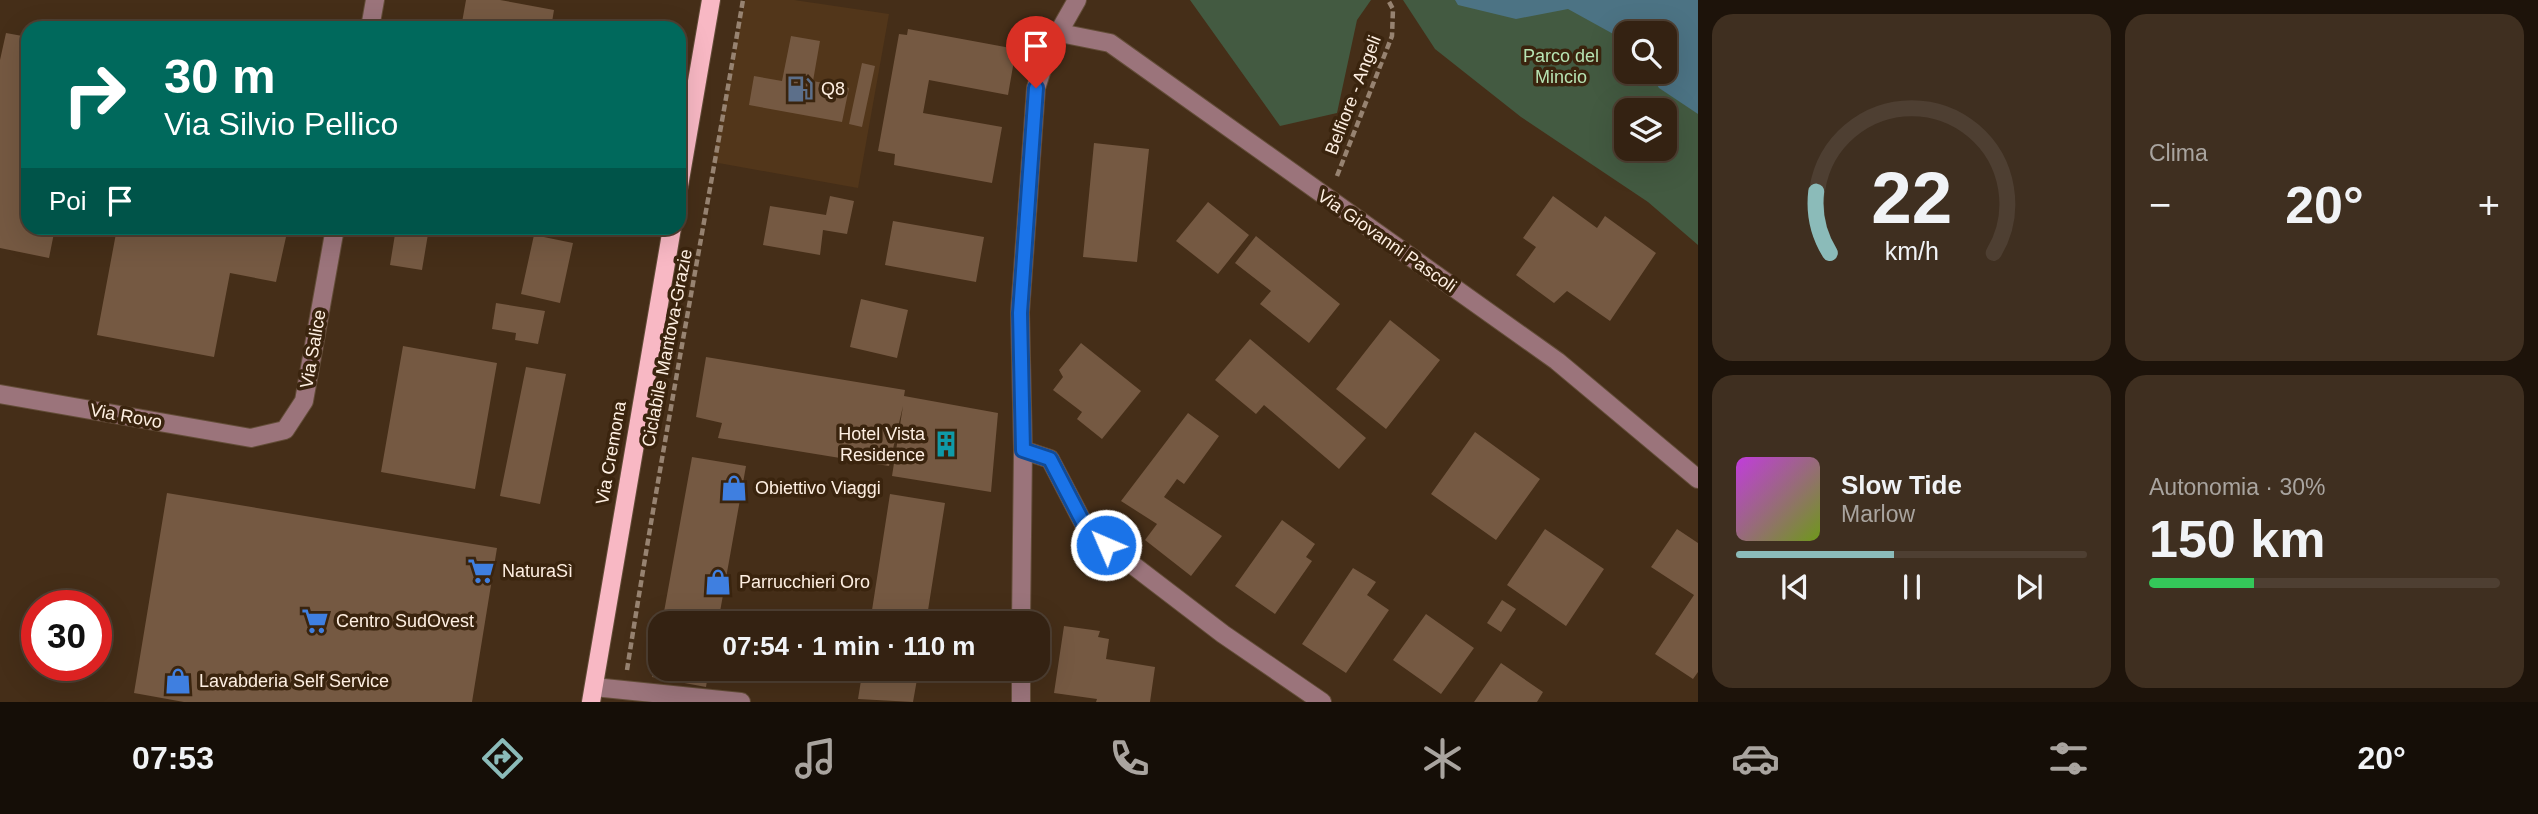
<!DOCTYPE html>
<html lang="it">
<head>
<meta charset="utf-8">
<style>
  body { margin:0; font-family:Arial,sans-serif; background:#3f2f20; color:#f1f3f6; height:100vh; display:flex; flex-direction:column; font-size:26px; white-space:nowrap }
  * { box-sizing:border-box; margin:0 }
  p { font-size:23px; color:#a9a49f }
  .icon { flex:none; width:38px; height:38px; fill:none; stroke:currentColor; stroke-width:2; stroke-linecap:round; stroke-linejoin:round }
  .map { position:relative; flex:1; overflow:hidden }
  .panel { display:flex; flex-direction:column; gap:14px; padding:14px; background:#1d130a; width:840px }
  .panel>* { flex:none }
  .top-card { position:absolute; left:21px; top:21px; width:665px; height:214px; border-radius:21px; box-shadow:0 7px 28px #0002,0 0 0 2px #4e3f32; background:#00695c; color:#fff; overflow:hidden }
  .fabs { position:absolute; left:1614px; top:21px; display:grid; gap:14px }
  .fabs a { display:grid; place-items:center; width:63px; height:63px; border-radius:14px; background:#342212; box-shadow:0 7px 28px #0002,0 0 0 2px #4e3f32; font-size:35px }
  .speed { position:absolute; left:21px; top:590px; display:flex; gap:14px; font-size:35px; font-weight:700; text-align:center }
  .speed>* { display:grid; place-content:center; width:91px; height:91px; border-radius:50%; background:#342212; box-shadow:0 7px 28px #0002,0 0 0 2px #4e3f32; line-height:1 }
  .speed .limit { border:10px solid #d22; background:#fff; color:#111 }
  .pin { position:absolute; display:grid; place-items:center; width:60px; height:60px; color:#fff; margin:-72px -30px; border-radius:50% 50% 50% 0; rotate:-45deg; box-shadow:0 0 7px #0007 }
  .pin .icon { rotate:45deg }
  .me { position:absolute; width:77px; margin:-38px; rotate:315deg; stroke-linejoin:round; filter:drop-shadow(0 0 5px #0008) }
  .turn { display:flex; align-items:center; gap:24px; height:147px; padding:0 28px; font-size:32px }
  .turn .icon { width:91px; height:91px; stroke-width:2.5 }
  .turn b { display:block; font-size:49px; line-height:60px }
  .then { display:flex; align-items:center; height:66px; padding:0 28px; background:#0003; gap:14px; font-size:26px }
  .big { font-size:52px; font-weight:700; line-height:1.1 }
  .panel .widget { flex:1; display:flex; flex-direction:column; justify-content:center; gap:10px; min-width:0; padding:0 24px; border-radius:21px; background:#3f2f20 }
  .panel .dial { align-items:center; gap:0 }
  .dial svg { height:182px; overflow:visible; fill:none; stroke:#4e3f32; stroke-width:7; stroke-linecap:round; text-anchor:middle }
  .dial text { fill:#f1f3f6; stroke:none }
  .song { display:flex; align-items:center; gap:21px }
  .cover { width:84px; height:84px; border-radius:10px; background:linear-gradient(135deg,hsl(290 70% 55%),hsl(80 70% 35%)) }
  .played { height:7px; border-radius:4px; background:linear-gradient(90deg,#8bbbb9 45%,#4e3f32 45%) }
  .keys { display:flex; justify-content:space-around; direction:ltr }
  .heat { display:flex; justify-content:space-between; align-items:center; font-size:38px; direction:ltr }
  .charge { height:10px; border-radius:5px; background:linear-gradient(90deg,#34c759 30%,#4e3f32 0) }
  .panel .tiles { flex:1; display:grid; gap:14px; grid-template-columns:repeat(2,1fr) }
  .trip { position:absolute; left:648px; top:611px; width:402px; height:70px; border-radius:21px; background:#342212; box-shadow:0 7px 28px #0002,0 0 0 2px #4e3f32; font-weight:700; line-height:70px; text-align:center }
  .tabs { display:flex; height:112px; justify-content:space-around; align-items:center; background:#150e07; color:#a9a49f }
  .tabs .icon { width:49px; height:49px }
  .tabs .on { color:#8bbbb9 }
  .tabs b { font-size:32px; color:#f1f3f6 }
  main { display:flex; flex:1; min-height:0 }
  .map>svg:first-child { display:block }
  .built { fill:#52361a }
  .green { fill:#435a41; fill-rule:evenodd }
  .water { fill:#4c7384 }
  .building { fill:#755942 }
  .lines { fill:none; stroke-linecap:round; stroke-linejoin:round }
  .minor-casing { stroke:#634d38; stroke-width:20 }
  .major-casing { stroke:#634d38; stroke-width:20 }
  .path { stroke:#978371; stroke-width:4.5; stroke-dasharray:7 3.5; stroke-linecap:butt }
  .minor { stroke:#9b747b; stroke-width:18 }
  .major { stroke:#f8b8c4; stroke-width:18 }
  .route-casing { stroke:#114b97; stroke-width:18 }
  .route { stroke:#1a73e8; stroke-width:12 }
  .labels { text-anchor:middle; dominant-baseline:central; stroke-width:7; stroke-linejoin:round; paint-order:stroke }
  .park-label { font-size:18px; fill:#b7e3b2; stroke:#3a240e }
  .poi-label { font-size:18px; fill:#feefe2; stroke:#3a240e; text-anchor:start }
  .street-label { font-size:18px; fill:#feefe2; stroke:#3a240e }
</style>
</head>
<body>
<main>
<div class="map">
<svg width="1698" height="702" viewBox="0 0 1698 702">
  <rect width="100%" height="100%" fill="#452e18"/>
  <path class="built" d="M745 0H794L889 14 858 188 713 162Z"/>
  <path class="green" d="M1190 0H1371L1357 20 1337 113 1280 126Z
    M1403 0H1698V245L1648 202 1521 117 1435 49ZM1626 33H1664V72H1626ZM1626 110H1664V149H1626Z"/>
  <path class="water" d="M1455 0H1698V114L1659 88 1649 72H1664V33H1626V41L1568 9 1516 19 1458 5Z"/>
  <path class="building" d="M466 0H500L554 10 551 28H461Z
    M908 29 1016 49 1008 95 929 80 923 113 1002 127 992 183 894 165 895 154 878 151 899 34 907 35Z
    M6 33 28 37V228H55L49 258 0 248V60Z
    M791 36 820 41 813 81 849 88 842 122 749 105 754 76 782 81Z
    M862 63 875 66 862 127 849 124Z
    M1094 143 1149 149 1137 262 1083 257Z
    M830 196 854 201 847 234 823 230 820 255 763 245 770 206 826 215Z
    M1553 196 1597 228 1605 216 1656 253 1610 321 1567 291 1554 303 1516 275 1536 247 1523 238Z
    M1208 202 1249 235 1218 274 1176 241Z
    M893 221 984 237 976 282 885 265Z
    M117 228H288L276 282 230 273 214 357 97 335Z
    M396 228H429L422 270 390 265Z
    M534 235 573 243 560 303 521 294Z
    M1256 236 1340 304 1309 343 1260 304 1271 291 1235 263Z
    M861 299 908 310 897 358 850 347Z
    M496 303 545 311 538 344 515 340 516 333 492 329Z
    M1390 320 1440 360 1386 429 1336 389Z
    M1250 339 1366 438 1339 469 1264 405 1256 414 1215 380Z
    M1081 343 1141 391 1102 439 1077 419 1082 412 1053 390 1063 377 1059 370Z
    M403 346 497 363 475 489 381 472Z
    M706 357 905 390 904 396 998 413 991 492 892 476 903 406 889 466 718 438 722 423 696 417Z
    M526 367 566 374 540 504 500 496Z
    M1188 413 1219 436 1184 484 1177 479 1164 497 1222 536 1191 576 1145 540 1157 524 1121 501Z
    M1475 432 1540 479 1496 540 1431 494Z
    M692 457 746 466 718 623H662Z
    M167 493 497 548 472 702H184L134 693Z
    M890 494 945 503 926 623H870Z
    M1282 520 1315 544 1306 557 1312 561 1275 614 1235 586Z
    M1545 529 1604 569 1566 626 1507 585Z
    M1677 529 1698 543V672L1693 679 1655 654 1694 595 1651 567Z
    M1353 568 1376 582 1367 595 1389 610 1346 673 1302 644Z
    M1502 600 1516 609 1501 632 1487 623Z
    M1426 614 1474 648 1441 694 1393 660Z
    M1064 626 1100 631 1098 637 1109 639 1106 659 1155 667 1150 702H1096L1097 699 1054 693Z
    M658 644 660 668H709L706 687 652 677Z
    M1501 663 1543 692 1537 702H1474Z
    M863 668H919L913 702 858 699Z"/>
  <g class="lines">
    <g class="minor-casing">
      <path id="minor" d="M370 28 375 0
        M1060 33 1110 43 1557 361 1698 479
        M0 394 251 438 285 430 304 401 335 228
        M1023 450 1050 459 1087 530 1223 634 1322 702
        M1021 623 1023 450 1020 312 1036 88 1048 51 1077 0
        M594 687 741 702
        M1021 702V668"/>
    </g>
    <g class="major-casing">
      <path id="major" d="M679 186 711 0
        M591 702 672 228"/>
    </g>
    <path class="path" d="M1337 176 1392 36 1393 9 1388 0
      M627 670C662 446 705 223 743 0"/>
    <use href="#minor" class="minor"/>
    <use href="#major" class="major"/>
  </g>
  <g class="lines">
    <g class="route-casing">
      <path id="route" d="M1036 88 1020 313 1023 450 1050 459 1087 530 1106 545"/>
    </g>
    <use href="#route" class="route"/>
  </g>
  <defs>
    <g id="fuel-bare" transform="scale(2.1)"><path d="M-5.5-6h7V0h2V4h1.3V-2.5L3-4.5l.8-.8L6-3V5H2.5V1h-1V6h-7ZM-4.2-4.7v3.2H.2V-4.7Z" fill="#5c6f8a" stroke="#3a240e" stroke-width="2.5" paint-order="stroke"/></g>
    <g id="building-bare" transform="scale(2.1)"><path d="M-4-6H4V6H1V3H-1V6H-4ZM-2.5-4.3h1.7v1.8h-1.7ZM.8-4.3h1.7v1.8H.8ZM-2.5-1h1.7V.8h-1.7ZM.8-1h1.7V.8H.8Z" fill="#0f9aa8" stroke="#3a240e" stroke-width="2.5" paint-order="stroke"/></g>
    <g id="shop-bare" transform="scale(2.1)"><path d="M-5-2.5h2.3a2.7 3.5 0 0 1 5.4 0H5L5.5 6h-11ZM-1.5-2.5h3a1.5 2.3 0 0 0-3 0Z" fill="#3f7fe0" stroke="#3a240e" stroke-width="2.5" paint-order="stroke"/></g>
    <g id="supermarket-bare" transform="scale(2.1)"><path d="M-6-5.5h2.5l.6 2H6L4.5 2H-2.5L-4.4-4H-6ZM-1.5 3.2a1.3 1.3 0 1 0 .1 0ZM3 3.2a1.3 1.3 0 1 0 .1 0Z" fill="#3f7fe0" stroke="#3a240e" stroke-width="2.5" paint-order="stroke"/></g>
  </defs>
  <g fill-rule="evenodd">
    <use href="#fuel-bare" x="800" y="89"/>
    <use href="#building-bare" x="946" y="444"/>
    <use href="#shop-bare" x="734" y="488"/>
    <use href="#supermarket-bare" x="481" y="571"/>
    <use href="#shop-bare" x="718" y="582"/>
    <use href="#supermarket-bare" x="315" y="621"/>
    <use href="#shop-bare" x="178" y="681"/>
  </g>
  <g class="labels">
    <g class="park-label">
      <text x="1561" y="56">Parco del<tspan x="1561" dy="21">Mincio</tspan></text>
    </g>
    <g class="poi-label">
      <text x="821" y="89">Q8</text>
      <text x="925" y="434" text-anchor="end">Hotel Vista<tspan x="925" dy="21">Residence</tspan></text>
      <text x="755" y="488">Obiettivo Viaggi</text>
      <text x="502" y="571">NaturaSì</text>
      <text x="739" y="582">Parrucchieri Oro</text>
      <text x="336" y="621">Centro SudOvest</text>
      <text x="199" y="681">Lavabderia Self Service</text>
    </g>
    <g class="street-label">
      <text transform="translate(1353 95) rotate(-69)">Belfiore - Angeli</text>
      <text transform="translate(1387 241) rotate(35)">Via Giovanni Pascoli</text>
      <text transform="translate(667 348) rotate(-79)">Ciclabile Mantova-Grazie</text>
      <text transform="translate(313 349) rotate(-80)">Via Salice</text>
      <text transform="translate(126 416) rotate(10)">Via Rovo</text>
      <text transform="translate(611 453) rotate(-80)">Via Cremona</text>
    </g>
  </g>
</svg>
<div class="fabs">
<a><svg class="icon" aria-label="search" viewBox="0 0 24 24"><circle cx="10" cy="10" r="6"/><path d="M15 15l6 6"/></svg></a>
<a><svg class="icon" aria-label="layers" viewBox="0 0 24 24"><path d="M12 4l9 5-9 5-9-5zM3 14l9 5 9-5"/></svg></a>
</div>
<div class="speed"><div class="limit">30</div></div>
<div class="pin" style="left:1036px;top:88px;background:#d93025"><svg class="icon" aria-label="arrive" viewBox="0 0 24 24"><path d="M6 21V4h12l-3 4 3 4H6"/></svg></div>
<svg class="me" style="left:1106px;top:545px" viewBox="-20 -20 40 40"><circle r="17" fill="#1a73e8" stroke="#fff" stroke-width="3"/><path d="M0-11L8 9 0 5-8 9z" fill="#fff"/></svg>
<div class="trip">07:54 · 1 min · 110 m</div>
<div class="top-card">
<div class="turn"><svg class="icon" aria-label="right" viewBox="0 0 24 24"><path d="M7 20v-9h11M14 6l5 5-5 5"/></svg><div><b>30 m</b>Via Silvio Pellico</div></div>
<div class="then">Poi<svg class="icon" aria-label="arrive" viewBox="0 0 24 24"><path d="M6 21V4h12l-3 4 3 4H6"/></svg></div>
</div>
</div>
<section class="panel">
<div class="tiles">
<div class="widget dial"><svg viewBox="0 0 100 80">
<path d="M14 69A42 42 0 1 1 86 69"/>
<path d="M14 69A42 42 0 0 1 8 42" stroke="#8bbbb9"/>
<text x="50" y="56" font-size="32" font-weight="700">22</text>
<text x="50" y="72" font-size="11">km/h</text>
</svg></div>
<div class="widget"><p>Clima</p>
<div class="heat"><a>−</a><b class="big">20°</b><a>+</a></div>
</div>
<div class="widget">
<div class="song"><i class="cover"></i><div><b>Slow Tide</b><p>Marlow</p></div></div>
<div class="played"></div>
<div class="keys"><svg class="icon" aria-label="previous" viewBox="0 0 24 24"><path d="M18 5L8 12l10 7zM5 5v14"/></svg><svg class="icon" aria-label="pause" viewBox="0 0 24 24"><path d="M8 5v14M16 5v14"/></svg><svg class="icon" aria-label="next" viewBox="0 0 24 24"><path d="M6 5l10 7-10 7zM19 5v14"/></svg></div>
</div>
<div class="widget"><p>Autonomia · 30%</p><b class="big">150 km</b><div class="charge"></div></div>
</div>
</section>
</main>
<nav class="tabs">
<b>07:53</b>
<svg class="icon on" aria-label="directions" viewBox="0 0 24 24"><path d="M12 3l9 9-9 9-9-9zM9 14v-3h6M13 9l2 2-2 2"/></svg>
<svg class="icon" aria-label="music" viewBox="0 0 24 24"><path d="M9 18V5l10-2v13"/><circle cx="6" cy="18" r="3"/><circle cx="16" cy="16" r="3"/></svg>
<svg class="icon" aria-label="phone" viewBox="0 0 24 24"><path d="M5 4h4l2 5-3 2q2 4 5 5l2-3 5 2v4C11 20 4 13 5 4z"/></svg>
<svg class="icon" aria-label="climate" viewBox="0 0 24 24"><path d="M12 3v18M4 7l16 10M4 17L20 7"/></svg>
<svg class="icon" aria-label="car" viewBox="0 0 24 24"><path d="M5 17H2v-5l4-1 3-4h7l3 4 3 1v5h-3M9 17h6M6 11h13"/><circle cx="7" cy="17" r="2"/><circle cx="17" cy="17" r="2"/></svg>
<svg class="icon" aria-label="filters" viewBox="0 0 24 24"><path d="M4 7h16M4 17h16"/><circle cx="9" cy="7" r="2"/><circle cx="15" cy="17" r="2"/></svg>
<b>20°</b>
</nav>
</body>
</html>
